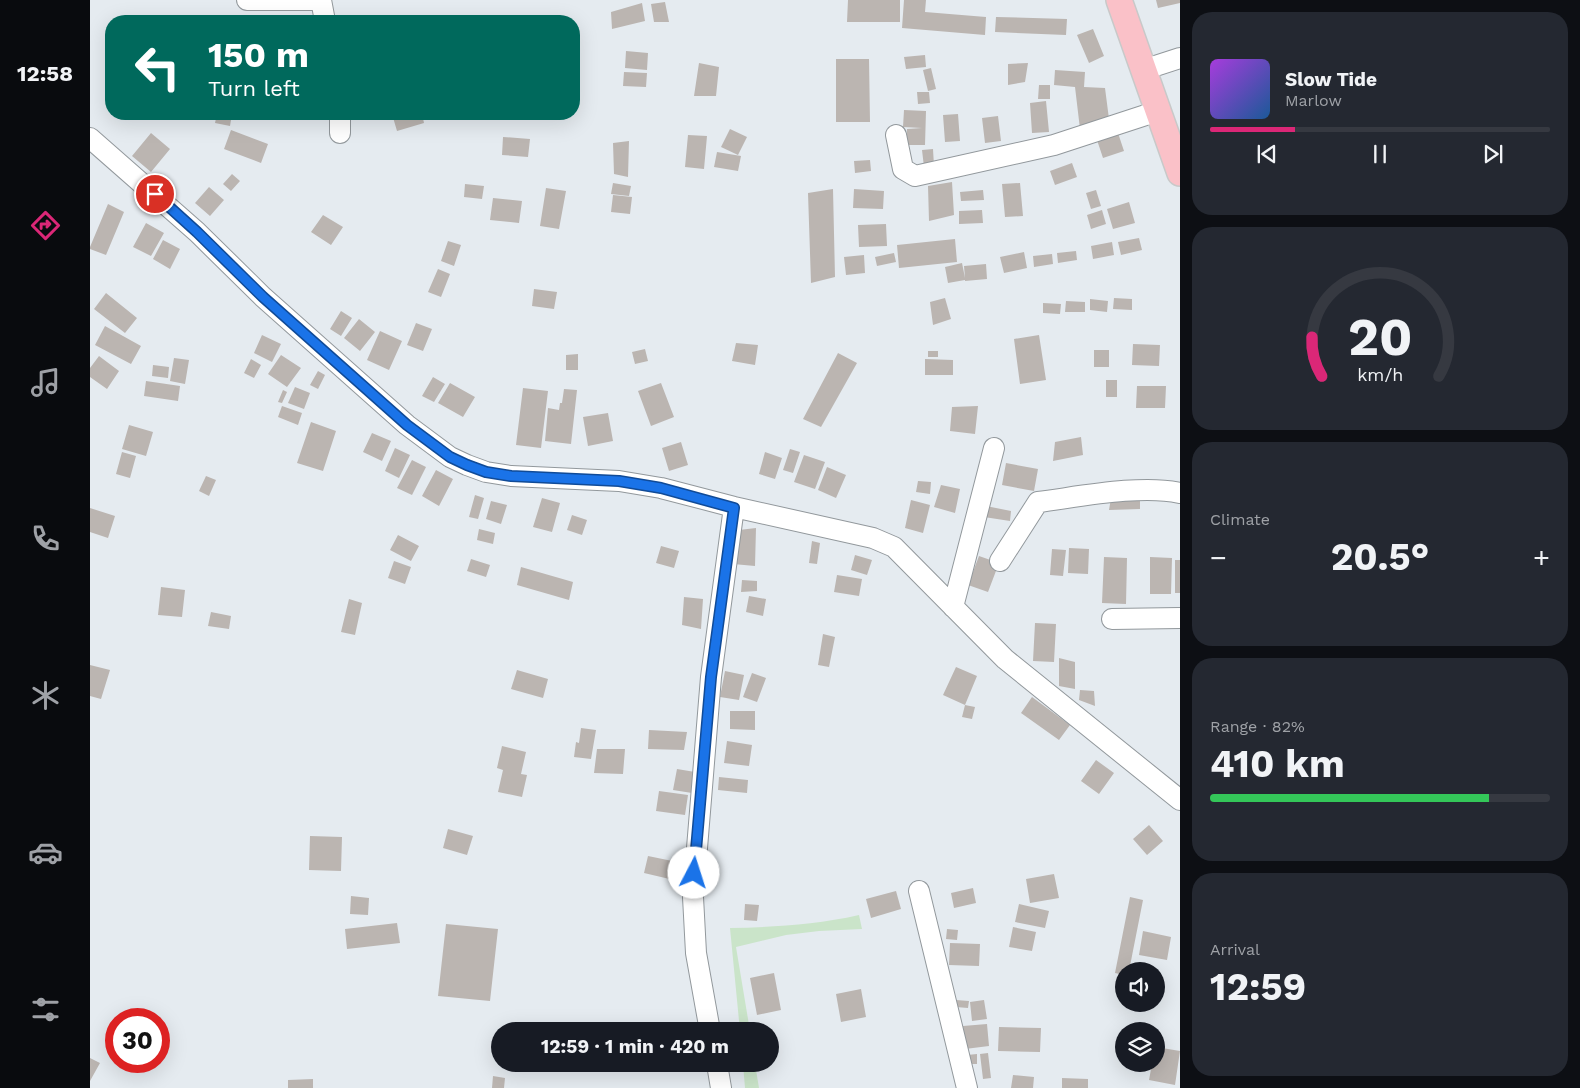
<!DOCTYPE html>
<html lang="en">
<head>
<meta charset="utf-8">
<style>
  body { margin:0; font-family:"Work Sans",sans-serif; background:#242831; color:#f1f3f6; height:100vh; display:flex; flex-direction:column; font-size:19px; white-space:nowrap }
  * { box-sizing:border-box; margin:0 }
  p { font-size:16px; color:#9ea1a6 }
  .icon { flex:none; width:28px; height:28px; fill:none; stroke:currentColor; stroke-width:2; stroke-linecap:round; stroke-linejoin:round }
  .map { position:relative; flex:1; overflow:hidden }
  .panel { display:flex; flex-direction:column; gap:12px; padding:12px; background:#0d0f14; width:400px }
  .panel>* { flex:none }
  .banner { position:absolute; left:15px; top:15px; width:475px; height:105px; border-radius:20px; box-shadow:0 5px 20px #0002; background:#00695c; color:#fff; overflow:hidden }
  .fabs { position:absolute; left:1025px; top:962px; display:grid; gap:10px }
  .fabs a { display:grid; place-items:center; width:50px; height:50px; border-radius:50%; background:#171b24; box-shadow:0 5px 20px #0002; font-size:25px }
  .speed { position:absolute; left:15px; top:1008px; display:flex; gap:10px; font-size:25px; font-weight:700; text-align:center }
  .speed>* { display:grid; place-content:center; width:65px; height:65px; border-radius:50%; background:#171b24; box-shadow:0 5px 20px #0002; line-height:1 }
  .speed .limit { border:8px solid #d22; background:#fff; color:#111 }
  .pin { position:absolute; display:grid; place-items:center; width:42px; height:42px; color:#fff; margin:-21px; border:2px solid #fff; border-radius:50%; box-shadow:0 1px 5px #0007 }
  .me { position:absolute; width:55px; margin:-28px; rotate:5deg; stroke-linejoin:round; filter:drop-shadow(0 0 4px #0008) }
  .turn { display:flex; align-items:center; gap:18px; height:105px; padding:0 20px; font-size:22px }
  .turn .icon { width:65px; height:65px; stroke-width:2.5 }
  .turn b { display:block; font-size:35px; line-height:42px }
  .big { font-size:38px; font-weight:700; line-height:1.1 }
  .panel .widget { flex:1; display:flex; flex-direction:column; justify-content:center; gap:8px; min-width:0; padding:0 18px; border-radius:20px; background:#242831 }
  .panel .dial { align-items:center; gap:0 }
  .dial svg { height:130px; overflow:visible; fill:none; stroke:#363941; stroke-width:7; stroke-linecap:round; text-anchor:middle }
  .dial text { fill:#f1f3f6; stroke:none }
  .song { display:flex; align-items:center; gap:15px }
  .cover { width:60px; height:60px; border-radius:8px; background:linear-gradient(135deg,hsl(280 70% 55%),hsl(210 70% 35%)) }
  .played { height:5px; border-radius:2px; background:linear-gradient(90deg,#db2777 25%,#363941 25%) }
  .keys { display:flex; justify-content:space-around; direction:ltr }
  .heat { display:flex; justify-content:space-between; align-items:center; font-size:28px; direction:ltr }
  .charge { height:8px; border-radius:4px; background:linear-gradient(90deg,#34c759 82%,#363941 0) }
  .trip { position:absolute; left:401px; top:1022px; width:288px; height:50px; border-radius:25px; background:#171b24; box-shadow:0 5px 20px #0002; font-weight:700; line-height:50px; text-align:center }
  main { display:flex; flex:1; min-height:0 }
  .dock { display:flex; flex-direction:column; width:90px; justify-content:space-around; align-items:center; background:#090b0e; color:#9ea1a6 }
  .dock .icon { width:35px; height:35px }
  .dock .active { color:#db2777 }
  .dock b { font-size:22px; color:#f1f3f6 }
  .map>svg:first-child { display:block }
  .green { fill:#cae4c9 }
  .building { fill:#bbb5b1 }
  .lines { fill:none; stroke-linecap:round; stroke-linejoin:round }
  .minor-casing { stroke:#92989c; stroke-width:22 }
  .major-casing { stroke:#c8c9c9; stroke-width:28 }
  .minor { stroke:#fff; stroke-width:20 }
  .major { stroke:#fac1c8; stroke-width:25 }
  .route-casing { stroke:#114b97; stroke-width:12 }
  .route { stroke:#1a73e8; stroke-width:9 }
</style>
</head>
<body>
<main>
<nav class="dock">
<b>12:58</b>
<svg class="icon active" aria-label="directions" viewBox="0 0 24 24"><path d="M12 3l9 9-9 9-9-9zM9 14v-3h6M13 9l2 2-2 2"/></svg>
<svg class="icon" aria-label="music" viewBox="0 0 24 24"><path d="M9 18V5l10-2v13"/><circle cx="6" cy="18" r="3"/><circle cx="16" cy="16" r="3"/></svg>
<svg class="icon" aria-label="phone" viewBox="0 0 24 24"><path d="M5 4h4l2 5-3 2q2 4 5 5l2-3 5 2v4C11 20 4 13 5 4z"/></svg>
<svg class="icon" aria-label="climate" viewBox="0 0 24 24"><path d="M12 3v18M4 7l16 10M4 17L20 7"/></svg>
<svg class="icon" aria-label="car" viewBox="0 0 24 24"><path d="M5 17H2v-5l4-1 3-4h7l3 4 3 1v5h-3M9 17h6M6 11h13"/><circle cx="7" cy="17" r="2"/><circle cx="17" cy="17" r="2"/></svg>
<svg class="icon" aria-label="filters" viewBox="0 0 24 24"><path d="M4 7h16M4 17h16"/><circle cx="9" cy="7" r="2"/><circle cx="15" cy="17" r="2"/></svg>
</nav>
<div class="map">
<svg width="1090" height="1088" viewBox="0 0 1090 1088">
  <rect width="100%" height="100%" fill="#e5ebf0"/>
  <path class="green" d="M769 915 772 929 729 931 696 935 646 947 660 1031H650L640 928C685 927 725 925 769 915Z
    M653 1064H665L669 1088H655Z"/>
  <path class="building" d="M758 0H810V22H757Z
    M814 0H836L835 12 896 17 895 35 812 28Z
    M1066 0H1090V3L1068 8Z
    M575 2 579 22H564L561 4Z
    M552 3 555 21 522 29 521 12Z
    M186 15 206 16 205 21H186Z
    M906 17 977 19 976 35 905 32Z
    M1003 29 1014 56 999 63 987 35Z
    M536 51 558 53 557 70 535 68Z
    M835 55 836 67 816 69 814 57Z
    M746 59H779L780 122H746Z
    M609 63 629 67 626 96H604Z
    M938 63 935 82 918 85V64Z
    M841 68 846 89 838 91 833 70Z
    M965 70 995 72 994 87 1015 88 1019 119 990 129 985 87 964 85Z
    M534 72 557 73 556 87 533 86Z
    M949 85H960V99H948Z
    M827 92H839L840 103 828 104Z
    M956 101 959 132 942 133 940 103Z
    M814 110 836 111 835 145H817V129L832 128 813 127Z
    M127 114H142L140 126 125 123Z
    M302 114H332L334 123 307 131Z
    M868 114 870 141 855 142 853 115Z
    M908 116 911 141 895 143 892 118Z
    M640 129 657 137 648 155 631 147Z
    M141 130 178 144 171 163 134 149Z
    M61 133 80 149 61 172 42 156Z
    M1028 133 1034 151 1013 158 1007 140Z
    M598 135 617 136 614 169 595 167Z
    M413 137 440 139 438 157 412 155Z
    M539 141 538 177 524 174 523 143Z
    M843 149 844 166 834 167 832 150Z
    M627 152 651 156 648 171 624 167Z
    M780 160 781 171 765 173 764 161Z
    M982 163 987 177 965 185 960 171Z
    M142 174 150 181 141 191 133 184Z
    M862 182 864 215 839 221 838 186Z
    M523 183 541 186 539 196 521 194Z
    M930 183 933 216 915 217 912 184Z
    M375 184 394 186 392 199 374 197Z
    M119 187 134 200 120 216 105 203Z
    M456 188 476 191 469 229 450 226Z
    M743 189 745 277 721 283 718 193Z
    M764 189 794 191 793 209 763 208Z
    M893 190 894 200 871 201 870 192Z
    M1006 190 1011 206 1001 209 996 193Z
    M523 195 542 197 540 214 521 212Z
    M403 198 432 201 429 223 400 220Z
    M1039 202 1045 223 1023 229 1017 209Z
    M18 204 34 212 16 255 0 249V247Z
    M892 210 893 223 869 224V211Z
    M1012 210 1016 224 1001 229 997 215Z
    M233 215 253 227 241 245 221 232Z
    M56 223 74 233 61 256 43 247Z
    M796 224 797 246 769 247 768 225Z
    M1049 238 1052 250 1031 255 1028 242Z
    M865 239 867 262 809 268 807 245Z
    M73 240 90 249 80 269 63 259Z
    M358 241 371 245 364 266 351 261Z
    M1022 242 1024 255 1003 259 1001 246Z
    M986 251 987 260 968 263 967 253Z
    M934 252 937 268 914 273 910 257Z
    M804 253 806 262 787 266 785 257Z
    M962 254 963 264 944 267 943 256Z
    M774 255 775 273 756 275 754 257Z
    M872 263 875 278 874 266 896 264 897 279 875 281V280L858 283 855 267Z
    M348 269 360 274 351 297 338 292Z
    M444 289 467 292 464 309 442 306Z
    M16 293 47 318 35 333 4 309Z
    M855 298 861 319 843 325 840 302Z
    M1024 298 1042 299V310L1023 309Z
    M1000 299 1018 301 1017 312 1000 310Z
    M976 301 995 302V312H975Z
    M953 303 971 304 970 314 953 313Z
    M251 311 262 318 251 336 240 329Z
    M269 319 285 332 270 351 254 338Z
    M326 323 342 329 333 351 317 345Z
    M15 326 51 346 41 364 5 345Z
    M290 331 312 341 299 370 277 360Z
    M172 335 191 344 182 362 164 353Z
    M949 335 956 380 930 384 924 339Z
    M646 343 668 345 665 365 642 361Z
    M1043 344 1070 345 1069 366 1042 365Z
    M555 349 558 361 545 364 542 352Z
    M1004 350H1019V367H1004Z
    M838 351H848V357H838Z
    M748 353 767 363 731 427 713 419Z
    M488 354V370H476V355Z
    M191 355 211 368 197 387 178 374Z
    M9 356 29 371 17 389 0 377V368Z
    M84 358 99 360 95 384 80 381Z
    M161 359 171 365 164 378 154 373Z
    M835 359 863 360V375H835Z
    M63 365 79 367 78 378 62 376Z
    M228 371 235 375 228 389 220 385Z
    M343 377 355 384 344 402 332 396Z
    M1016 380H1027V397H1016Z
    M56 381 90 386 88 401 54 396Z
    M360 383 385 397 373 417 348 403Z
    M571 383 584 417 561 426 548 391Z
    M1047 386H1076L1075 408H1046Z
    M205 387 220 393 214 409 198 403Z
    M433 388 458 391 451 448 426 445Z
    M474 389 487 390 481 444 455 441 458 408 469 410 470 403H472Z
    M193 390 197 392 192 403 188 402Z
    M192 406 212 413 208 425 188 417Z
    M888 406 885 434 860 431 862 407Z
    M518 413 523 441 498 446 493 417Z
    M221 422 246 431 233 471 207 463Z
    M39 425 63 432 56 456 32 449Z
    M282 433 301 441 292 461 273 452Z
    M991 437 993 455 963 461 965 442Z
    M591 442 598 465 579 471 572 448Z
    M305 448 320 455 309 478 295 471Z
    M700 449 710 452 703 473 693 470Z
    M32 452 46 456 40 478 26 474Z
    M675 452 692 458 685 479 669 474Z
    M714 455 735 462 725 489 704 482Z
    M322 460 336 467 322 495 307 488Z
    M916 463 948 469 944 491 912 485Z
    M737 467 756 475 746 498 728 490Z
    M346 470 363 479 349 506 332 496Z
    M116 476 126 480 119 496 109 491Z
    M828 481 841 482 840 494 826 492Z
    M851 485 870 489 865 513 844 507Z
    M385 495 394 498 388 519 379 517Z
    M452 498 470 503 462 532 443 527Z
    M1021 498H1050V509L1019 510Z
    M821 500 840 505 833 533 815 528Z
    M401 501 417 505 411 524 396 519Z
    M896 506 921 511 920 521 894 517Z
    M0 508 25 516 18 538 0 532Z
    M482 515 497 520 492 535 477 530Z
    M666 528 665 566 643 564 649 530Z
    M389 529 405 533 403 544 387 540Z
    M308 535 329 546 321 561 300 550Z
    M722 541 730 543 727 564 719 563Z
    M571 546 589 551 584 568 566 563Z
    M979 548 999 549 998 574 978 573Z
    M962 549 976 550 973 576 960 575Z
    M765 555 782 560 777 575 761 570Z
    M889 556 909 563 898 592 878 585Z
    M1014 557 1037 558 1036 604 1012 603Z
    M1060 557 1082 558 1081 594H1060Z
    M381 559 400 565 396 577 377 571Z
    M1085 560H1090V593H1085Z
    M304 561 321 567 315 584 298 578Z
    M431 567 483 582 479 600 427 585Z
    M747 575 772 579 769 596 744 592Z
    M652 580 667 581V591L651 592Z
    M71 587 95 590 92 617 68 615Z
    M659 596 676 599 673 616 656 612Z
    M594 597 613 599 611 629 592 625Z
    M259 599 272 603 265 635 251 632Z
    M121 612 141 616 139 629 118 626Z
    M945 623 966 624 964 662 943 661Z
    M733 634 745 637 739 667 728 665Z
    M969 658 985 662V689L969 686Z
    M0 665 20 670 11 699 0 696Z
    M866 667 887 676 875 705 853 695Z
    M427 670 458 679 453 698 421 689Z
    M635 671 654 675 649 700 630 697Z
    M662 673 676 678 667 702 653 697Z
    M990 690 1004 691 1005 706 989 700Z
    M942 697 980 725 969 740 931 713Z
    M875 705 885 707 882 719 872 717Z
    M640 711H665V730L640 729Z
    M491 728 506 730 501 759 484 757 486 742 489 743Z
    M559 730 597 732 594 750 558 749Z
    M637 741 662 745 659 766 634 763Z
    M412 746 436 752 431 774 437 775 432 797 408 792 413 770 407 768Z
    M507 749H535L533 774 504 773Z
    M1006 760 1024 773 1009 794 991 781Z
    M587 769 605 772 602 793 583 790Z
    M629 777 658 780 657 793 628 790Z
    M569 791 598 795 595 815 566 811Z
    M1059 825 1073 841 1057 855 1043 839Z
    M358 829 383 836 377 855 353 848Z
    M220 836 252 837 251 871 219 870Z
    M558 856 592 863 588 881 554 873Z
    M964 874 969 898 940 903 936 879Z
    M883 888 886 903 864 908 861 893Z
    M806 891 811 909 781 918 776 899Z
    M261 896 279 898 278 915 260 914Z
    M1040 897 1053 900 1039 971H1034V975L1025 973Z
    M655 904 669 905 667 921 654 920Z
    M929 904 959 911 955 928 925 922Z
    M307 923 310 943 257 949 255 929Z
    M356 924 408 929 400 1001 348 996Z
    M923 927 946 932 942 951 919 947Z
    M857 929 868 930 867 940 856 939Z
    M1053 931 1081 937 1077 960 1049 955Z
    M860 943 890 944 889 966 859 965Z
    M684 973 691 1010 667 1015 660 978Z
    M771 989 776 1017 751 1022 746 994Z
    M866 1000 879 1001 878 1008 866 1007Z
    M894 1000 897 1019 882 1021 880 1002Z
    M897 1024 899 1046 875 1049 873 1026Z
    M909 1027 951 1028 950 1052 908 1051Z
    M1066 1047 1090 1051 1085 1085 1059 1080 1062 1064H1066Z
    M898 1053 901 1078 893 1079 890 1054Z
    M887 1054V1064H877V1055Z
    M0 1058 10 1063 0 1081Z
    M923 1075 944 1077 943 1088H921Z
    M403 1076 415 1078 414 1088H402Z
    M972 1078 998 1079V1088H972Z
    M223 1079V1088H198V1080Z"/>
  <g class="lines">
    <g class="minor-casing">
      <path id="minor" d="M157 0H225
        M231 0 235 21
        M1053 70 1090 58
        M250 133V114
        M806 135 813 169 825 176 964 145 1068 111
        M0 138 107 232 173 297 317 425 360 457 377 465 396 472 421 476 529 481 571 488 644 507 783 538 804 547 915 659 1090 800
        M910 561 948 502C988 497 1051 484 1090 493
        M863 607 904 448
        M1022 619 1090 618
        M829 891 877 1088
        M620 1031 606 953 603 897 621 677 644 507
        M627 1064 631 1088"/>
    </g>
    <g class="major-casing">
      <path id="major" d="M1029 0 1090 173"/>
    </g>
    <use href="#minor" class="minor"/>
    <use href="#major" class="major"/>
  </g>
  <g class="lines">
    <g class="route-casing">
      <path id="route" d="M65 194 107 232 173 297 317 425 360 457 377 465 396 472 421 476 529 481 571 488 644 508 621 677 604 873"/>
    </g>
    <use href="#route" class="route"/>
  </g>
</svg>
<div class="fabs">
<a><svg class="icon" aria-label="sound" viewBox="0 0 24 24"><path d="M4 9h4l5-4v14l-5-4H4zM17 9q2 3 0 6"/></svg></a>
<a><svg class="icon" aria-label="layers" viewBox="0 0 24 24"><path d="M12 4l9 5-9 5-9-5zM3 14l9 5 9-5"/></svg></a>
</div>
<div class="speed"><div class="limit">30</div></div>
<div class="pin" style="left:65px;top:194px;background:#d93025"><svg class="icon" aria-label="arrive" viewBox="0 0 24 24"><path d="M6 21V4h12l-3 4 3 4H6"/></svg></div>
<svg class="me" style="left:604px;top:873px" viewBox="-20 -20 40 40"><circle r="19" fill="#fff"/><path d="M0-13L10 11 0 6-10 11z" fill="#1a73e8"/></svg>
<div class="trip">12:59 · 1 min · 420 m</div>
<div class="banner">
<div class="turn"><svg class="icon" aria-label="left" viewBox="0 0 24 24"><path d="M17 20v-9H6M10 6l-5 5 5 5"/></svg><div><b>150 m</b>Turn left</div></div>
</div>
</div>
<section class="panel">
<div class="widget">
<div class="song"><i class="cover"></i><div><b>Slow Tide</b><p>Marlow</p></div></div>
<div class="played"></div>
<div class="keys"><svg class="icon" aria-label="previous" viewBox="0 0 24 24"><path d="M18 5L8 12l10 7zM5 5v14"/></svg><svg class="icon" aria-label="pause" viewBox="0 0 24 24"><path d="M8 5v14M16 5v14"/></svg><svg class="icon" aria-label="next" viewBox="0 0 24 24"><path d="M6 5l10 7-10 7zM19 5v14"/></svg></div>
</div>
<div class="widget dial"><svg viewBox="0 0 100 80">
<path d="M14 69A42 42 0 1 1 86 69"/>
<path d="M14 69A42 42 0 0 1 8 45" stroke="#db2777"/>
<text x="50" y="56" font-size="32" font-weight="700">20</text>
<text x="50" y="72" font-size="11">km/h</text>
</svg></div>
<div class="widget"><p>Climate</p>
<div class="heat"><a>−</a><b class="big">20.5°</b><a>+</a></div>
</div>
<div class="widget"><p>Range · 82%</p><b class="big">410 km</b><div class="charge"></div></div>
<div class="widget"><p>Arrival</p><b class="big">12:59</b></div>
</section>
</main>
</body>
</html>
